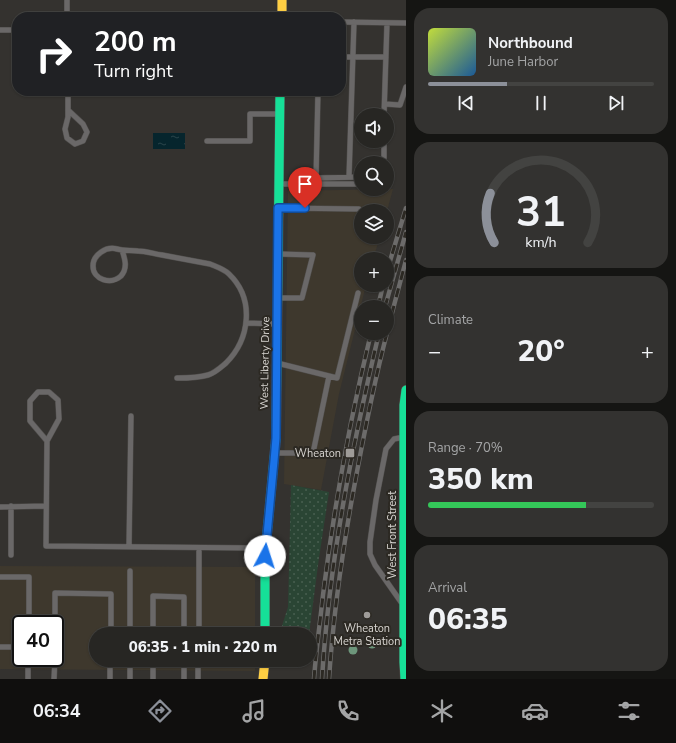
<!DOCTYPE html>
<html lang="en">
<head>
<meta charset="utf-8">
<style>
  body { margin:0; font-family:"Nunito Sans",sans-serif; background:#333230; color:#f1f3f6; height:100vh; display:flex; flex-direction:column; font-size:15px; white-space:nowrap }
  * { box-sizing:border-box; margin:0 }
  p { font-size:13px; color:#a4a5a6 }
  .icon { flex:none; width:22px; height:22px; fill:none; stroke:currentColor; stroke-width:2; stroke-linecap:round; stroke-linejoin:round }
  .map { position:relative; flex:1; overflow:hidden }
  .drawer { display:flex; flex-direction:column; gap:8px; padding:8px; background:#151513; width:270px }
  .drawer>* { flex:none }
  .guide { position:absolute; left:12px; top:12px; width:334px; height:84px; border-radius:16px; box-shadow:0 1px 3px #0004,0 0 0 1px #434341; background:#202124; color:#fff; overflow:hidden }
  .fabs { position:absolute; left:354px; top:108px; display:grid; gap:8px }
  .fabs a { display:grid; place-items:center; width:40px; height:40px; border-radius:50%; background:#272623; box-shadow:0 1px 3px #0004,0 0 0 1px #434341; font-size:20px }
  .speed { position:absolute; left:12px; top:615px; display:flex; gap:8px; font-size:20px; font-weight:700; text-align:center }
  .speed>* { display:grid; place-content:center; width:52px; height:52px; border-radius:50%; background:#272623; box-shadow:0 1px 3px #0004,0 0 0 1px #434341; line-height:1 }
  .speed .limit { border:2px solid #111; border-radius:6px; background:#fff; color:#111 }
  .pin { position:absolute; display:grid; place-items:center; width:34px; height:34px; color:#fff; margin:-41px -17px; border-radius:50% 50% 50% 0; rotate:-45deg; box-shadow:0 0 4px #0007 }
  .pin .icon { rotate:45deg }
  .me { position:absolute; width:44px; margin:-22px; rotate:5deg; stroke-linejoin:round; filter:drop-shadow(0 0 3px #0008) }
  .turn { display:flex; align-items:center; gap:14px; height:84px; padding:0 16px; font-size:18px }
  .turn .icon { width:52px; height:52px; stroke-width:2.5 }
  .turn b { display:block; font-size:28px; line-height:34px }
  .big { font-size:30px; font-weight:800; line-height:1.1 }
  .drawer .card { flex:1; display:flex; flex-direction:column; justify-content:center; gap:6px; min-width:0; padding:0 14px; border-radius:16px; background:#333230 }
  .drawer .dial { align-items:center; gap:0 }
  .dial svg { height:104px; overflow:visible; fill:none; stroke:#434341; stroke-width:7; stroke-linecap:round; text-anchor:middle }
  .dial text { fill:#f1f3f6; stroke:none }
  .song { display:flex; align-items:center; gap:12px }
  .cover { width:48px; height:48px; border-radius:6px; background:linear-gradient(135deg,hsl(70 70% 55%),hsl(210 70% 35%)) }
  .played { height:4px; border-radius:2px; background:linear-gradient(90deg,#8c9099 35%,#434341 35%) }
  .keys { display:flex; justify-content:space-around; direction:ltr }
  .heat { display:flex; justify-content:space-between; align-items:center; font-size:22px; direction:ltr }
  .charge { height:6px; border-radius:3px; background:linear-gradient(90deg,#34c759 70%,#434341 0) }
  .trip { position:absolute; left:89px; top:627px; width:228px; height:40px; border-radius:20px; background:#272623; box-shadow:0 1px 3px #0004,0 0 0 1px #434341; font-weight:800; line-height:40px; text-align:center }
  .tabs { display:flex; height:64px; justify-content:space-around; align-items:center; background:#100f0e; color:#a4a5a6 }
  .tabs .icon { width:28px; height:28px }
  .tabs .selected { color:#8c9099 }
  .tabs b { font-size:18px; color:#f1f3f6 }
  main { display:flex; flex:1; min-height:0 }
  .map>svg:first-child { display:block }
  .built { fill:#3e382d; fill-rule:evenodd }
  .green { fill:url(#green-dots) }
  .water { fill:url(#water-ripples) }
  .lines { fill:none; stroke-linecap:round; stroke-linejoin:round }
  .lane-casing { stroke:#514f4d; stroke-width:6 }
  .fast-casing { stroke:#514f4d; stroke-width:10 }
  .slow-casing { stroke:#514f4d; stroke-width:10 }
  .lane { stroke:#6a6868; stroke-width:5 }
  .fast { stroke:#16e098; stroke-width:9 }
  .slow { stroke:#ffcf43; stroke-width:9 }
  .rail-casing { stroke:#6c6b6a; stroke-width:4.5 }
  .rail { stroke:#2c2923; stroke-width:3; stroke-dasharray:9; stroke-linecap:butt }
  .tree { fill:#6d967b }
  .route-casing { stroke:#114b97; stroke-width:10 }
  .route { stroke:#1a73e8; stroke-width:7 }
  .poi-dot { fill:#9e9b98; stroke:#2c2923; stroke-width:1.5 }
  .labels { text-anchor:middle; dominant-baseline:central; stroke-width:4; stroke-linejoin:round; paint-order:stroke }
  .street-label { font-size:11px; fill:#d7d4d0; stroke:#2c2923 }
  .poi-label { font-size:11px; fill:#d7d4d0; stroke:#2c2923; text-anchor:end }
</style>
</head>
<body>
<main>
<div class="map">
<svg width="406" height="679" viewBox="0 0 406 679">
  <defs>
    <pattern id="green-dots" width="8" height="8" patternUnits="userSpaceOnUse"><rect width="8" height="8" fill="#2a4534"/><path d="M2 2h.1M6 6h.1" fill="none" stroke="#485f50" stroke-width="1.8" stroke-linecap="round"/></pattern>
    <pattern id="water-ripples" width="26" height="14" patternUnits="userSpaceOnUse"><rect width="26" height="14" fill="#06252d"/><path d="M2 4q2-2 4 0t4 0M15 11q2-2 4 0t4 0" fill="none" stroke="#2a444a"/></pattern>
  </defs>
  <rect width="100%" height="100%" fill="#34322f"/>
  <path class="built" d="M393 189 387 211H361V237H380L373 259H361V285H366L339 394 321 490 284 484 288 191Z
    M0 566 255 567V634H96V660H255V671L0 669ZM21 624H55V658H21Z"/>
  <path class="green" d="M291 485 329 492 319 558 309 634H281V629L288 607Z"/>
  <path class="water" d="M153 133H185V149H153Z"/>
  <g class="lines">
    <g class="lane-casing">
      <path id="lane" d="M67 17V0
        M341 22 406 23
        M0 30H17
        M341 57H386
        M68 91V117L65 129 67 138 75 144 83 141 87 132 83 124 68 110
        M318 91 316 178 361 177
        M385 104 400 105 406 87
        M384 115 387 23
        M207 141H250V114H280
        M381 163 384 158V141
        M349 177 354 22
        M280 184H361
        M280 208 359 209
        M122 250C125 259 128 268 121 276 111 285 93 280 93 266 93 255 106 246 117 249 124 251 131 250 138 251 146 251 154 254 162 255 178 258 194 261 210 264 217 267 224 269 229 274 255 299 250 339 226 363 220 368 215 373 208 375 198 378 187 378 177 378
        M278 298H302L313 255 279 254
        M246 323 277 324
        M277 363 337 378 358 293
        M47 441 30 421V401L38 392H49L58 400 59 419 47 441 46 546 265 548
        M277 453H313L329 376
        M0 507 46 506
        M129 547 131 416
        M199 548V634
        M11 555V506
        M0 577H29V624
        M401 602 375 565 370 554V542L376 500 386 449 394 439 404 437
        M55 625V593L111 594V634
        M130 634V571
        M153 634V596L184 597V634
        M0 647H21
        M130 660V679
        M184 660V679
        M28 679V658
        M54 679 55 658
        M110 679V660
        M153 679V660
        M198 679V660"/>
    </g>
    <g class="fast-casing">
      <path id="fast" d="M265 634V556L276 438 280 91
        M405 679 404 662V405L406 390"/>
    </g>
    <g class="slow-casing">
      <path id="slow" d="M282 0V17
        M263 679 265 660"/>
    </g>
    <use href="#lane" class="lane"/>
    <use href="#fast" class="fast"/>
    <use href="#slow" class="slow"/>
    <g class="rail-casing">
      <path id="rail" d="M387 271 406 208
        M378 307 383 285
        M385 307 406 232
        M387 332 406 260
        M314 679C316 651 320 623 323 595 334 507 350 419 371 333
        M322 679C329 562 352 447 379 333
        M329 679C333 617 342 554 353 493 363 439 373 386 387 333"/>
    </g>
    <use href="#rail" class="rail"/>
  </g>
  <g class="tree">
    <circle cx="372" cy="644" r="4.5"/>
    <circle cx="353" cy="650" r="4.5"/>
  </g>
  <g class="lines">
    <g class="route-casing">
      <path id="route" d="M265 556 274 461 276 438 278 208H305"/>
    </g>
    <use href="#route" class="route"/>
  </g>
  <g class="poi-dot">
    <rect x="345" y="448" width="10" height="10" rx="2"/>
    <circle cx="367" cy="615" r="4"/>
  </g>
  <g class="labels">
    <g class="street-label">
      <text transform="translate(265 363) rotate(-89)">West Liberty Drive</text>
      <text transform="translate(392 535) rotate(-90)">West Front Street</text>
    </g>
    <g class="poi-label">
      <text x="341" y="453">Wheaton</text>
      <text x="367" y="628" text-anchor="middle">Wheaton<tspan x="367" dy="13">Metra Station</tspan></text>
    </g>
  </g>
</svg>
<div class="fabs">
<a><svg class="icon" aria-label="sound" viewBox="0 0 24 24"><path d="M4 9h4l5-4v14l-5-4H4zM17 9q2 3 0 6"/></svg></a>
<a><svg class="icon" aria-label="search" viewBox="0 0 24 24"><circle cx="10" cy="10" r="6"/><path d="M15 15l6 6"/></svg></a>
<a><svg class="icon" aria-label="layers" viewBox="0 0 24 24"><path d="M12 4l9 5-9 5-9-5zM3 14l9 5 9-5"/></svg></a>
<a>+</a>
<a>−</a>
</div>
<div class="speed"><div class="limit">40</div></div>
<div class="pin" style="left:305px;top:208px;background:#d93025"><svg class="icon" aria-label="arrive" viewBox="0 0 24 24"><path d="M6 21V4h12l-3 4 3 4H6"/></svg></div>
<svg class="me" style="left:265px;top:556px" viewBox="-20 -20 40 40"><circle r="19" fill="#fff"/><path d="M0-13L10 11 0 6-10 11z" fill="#1a73e8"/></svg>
<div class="trip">06:35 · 1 min · 220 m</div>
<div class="guide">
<div class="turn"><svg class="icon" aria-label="right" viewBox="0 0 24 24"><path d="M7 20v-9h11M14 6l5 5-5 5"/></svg><div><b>200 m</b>Turn right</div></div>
</div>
</div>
<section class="drawer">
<div class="card">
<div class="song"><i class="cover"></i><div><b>Northbound</b><p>June Harbor</p></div></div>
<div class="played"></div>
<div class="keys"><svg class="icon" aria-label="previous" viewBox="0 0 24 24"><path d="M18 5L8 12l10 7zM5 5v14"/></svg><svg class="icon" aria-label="pause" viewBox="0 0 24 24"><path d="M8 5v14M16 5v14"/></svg><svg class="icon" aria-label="next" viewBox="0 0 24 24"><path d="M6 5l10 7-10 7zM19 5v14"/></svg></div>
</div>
<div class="card dial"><svg viewBox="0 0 100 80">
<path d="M14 69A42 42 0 1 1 86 69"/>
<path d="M14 69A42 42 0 0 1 11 31" stroke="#8c9099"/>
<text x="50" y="56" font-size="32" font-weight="700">31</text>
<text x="50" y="72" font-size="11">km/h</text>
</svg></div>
<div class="card"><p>Climate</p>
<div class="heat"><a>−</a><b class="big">20°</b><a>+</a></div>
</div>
<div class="card"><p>Range · 70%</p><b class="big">350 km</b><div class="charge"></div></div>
<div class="card"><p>Arrival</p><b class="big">06:35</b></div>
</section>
</main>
<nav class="tabs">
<b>06:34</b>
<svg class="icon selected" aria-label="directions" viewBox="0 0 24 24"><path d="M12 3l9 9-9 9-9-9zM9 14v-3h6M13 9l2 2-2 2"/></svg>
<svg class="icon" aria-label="music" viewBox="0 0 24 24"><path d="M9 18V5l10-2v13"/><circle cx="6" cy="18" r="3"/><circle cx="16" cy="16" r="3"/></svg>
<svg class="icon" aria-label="phone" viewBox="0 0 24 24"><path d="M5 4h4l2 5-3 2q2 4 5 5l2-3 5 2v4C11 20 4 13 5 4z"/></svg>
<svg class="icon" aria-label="climate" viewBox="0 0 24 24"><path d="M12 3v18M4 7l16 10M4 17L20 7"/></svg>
<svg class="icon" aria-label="car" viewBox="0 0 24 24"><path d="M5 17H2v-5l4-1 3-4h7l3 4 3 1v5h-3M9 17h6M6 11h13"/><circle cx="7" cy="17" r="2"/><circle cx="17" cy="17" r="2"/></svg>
<svg class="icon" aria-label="filters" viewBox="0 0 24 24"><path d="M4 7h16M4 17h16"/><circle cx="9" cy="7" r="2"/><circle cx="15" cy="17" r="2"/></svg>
</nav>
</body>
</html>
